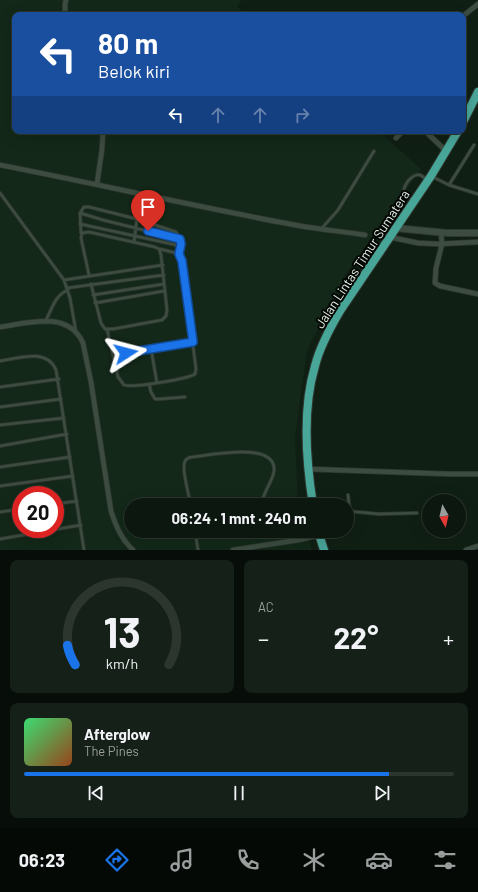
<!DOCTYPE html>
<html lang="id">
<head>
<meta charset="utf-8">
<style>
  body { margin:0; font-family:Barlow,sans-serif; background:#152018; color:#f1f3f6; height:100vh; display:flex; flex-direction:column; font-size:15px; white-space:nowrap }
  * { box-sizing:border-box; margin:0 }
  p { font-size:13px; color:#9a9f9e }
  .icon { flex:none; width:22px; height:22px; fill:none; stroke:currentColor; stroke-width:2; stroke-linecap:round; stroke-linejoin:round }
  .map { position:relative; height:550px; overflow:hidden }
  .sheet { display:flex; flex-direction:column; gap:10px; padding:10px; background:#070d08; flex:1 }
  .sheet>* { flex:none }
  .top-card { position:absolute; left:12px; top:12px; width:454px; height:122px; border-radius:8px; box-shadow:0 4px 16px #0002,0 0 0 1px #2c362f; background:#1a4fa0; color:#fff; overflow:hidden }
  .needle { width:26px; rotate:172deg }
  .buttons { position:absolute; left:422px; top:494px; display:grid; gap:8px }
  .buttons a { display:grid; place-items:center; width:44px; height:44px; border-radius:50%; background:#0c170f; box-shadow:0 4px 16px #0002,0 0 0 1px #2c362f; font-size:20px }
  .speed { position:absolute; left:12px; top:486px; display:flex; gap:8px; font-size:20px; font-weight:700; text-align:center }
  .speed>* { display:grid; place-content:center; width:52px; height:52px; border-radius:50%; background:#0c170f; box-shadow:0 4px 16px #0002,0 0 0 1px #2c362f; line-height:1 }
  .speed .limit { border:6px solid #d22; background:#fff; color:#111 }
  .pin { position:absolute; display:grid; place-items:center; width:34px; height:34px; color:#fff; margin:-41px -17px; border-radius:50% 50% 50% 0; rotate:-45deg; box-shadow:0 0 4px #0007 }
  .pin .icon { rotate:45deg }
  .me { position:absolute; width:44px; margin:-22px; rotate:81deg; stroke-linejoin:round; filter:drop-shadow(0 0 3px #0008) }
  .turn { display:flex; align-items:center; gap:14px; height:84px; padding:0 20px; font-size:18px }
  .turn .icon { width:52px; height:52px; stroke-width:2.5 }
  .turn b { display:block; font-size:28px; line-height:34px }
  .lanes { display:flex; align-items:center; height:38px; padding:0 20px; background:#0003; justify-content:center; gap:20px; direction:ltr }
  .lanes .off { opacity:.35 }
  .big { font-size:30px; font-weight:700; line-height:1.1 }
  .sheet .card { flex:1; display:flex; flex-direction:column; justify-content:center; gap:6px; min-width:0; padding:0 14px; border-radius:8px; background:#152018 }
  .sheet .dial { align-items:center; gap:0 }
  .dial svg { height:104px; overflow:visible; fill:none; stroke:#2c362f; stroke-width:7; stroke-linecap:round; text-anchor:middle }
  .dial text { fill:#f1f3f6; stroke:none }
  .song { display:flex; align-items:center; gap:12px }
  .cover { width:48px; height:48px; border-radius:6px; background:linear-gradient(135deg,hsl(140 70% 55%),hsl(20 70% 35%)) }
  .played { height:4px; border-radius:2px; background:linear-gradient(90deg,#1a73e8 85%,#2c362f 85%) }
  .keys { display:flex; justify-content:space-around; direction:ltr }
  .heat { display:flex; justify-content:space-between; align-items:center; font-size:22px; direction:ltr }
  .sheet .tiles { flex:1; display:grid; gap:10px; grid-template-columns:1fr 1fr }
  .card:last-child { grid-column:span 2 }
  .trip { position:absolute; left:124px; top:498px; width:230px; height:40px; border-radius:20px; background:#0c170f; box-shadow:0 4px 16px #0002,0 0 0 1px #2c362f; font-weight:700; line-height:40px; text-align:center }
  .dock { display:flex; height:64px; justify-content:space-around; align-items:center; background:#050906; color:#9a9f9e }
  .dock .icon { width:28px; height:28px }
  .dock .active { color:#1a73e8 }
  .dock b { font-size:18px; color:#f1f3f6 }
  .map>svg:first-child { display:block }
  .built { fill:#132819; fill-rule:evenodd }
  .lines { fill:none; stroke-linecap:round; stroke-linejoin:round }
  .service-casing { stroke:#2f3730; stroke-width:4 }
  .minor-casing { stroke:#2f3730; stroke-width:6 }
  .tertiary-casing { stroke:#2f3730; stroke-width:8 }
  .trunk-casing { stroke:#2f3730; stroke-width:10 }
  .service { stroke:#3c4c40; stroke-width:2.5 }
  .minor { stroke:#3c4c40; stroke-width:4.5 }
  .tertiary { stroke:#3c4c40; stroke-width:6 }
  .trunk { stroke:#48a698; stroke-width:8 }
  .route-casing { stroke:#114b97; stroke-width:10 }
  .route { stroke:#1a73e8; stroke-width:7 }
  .labels { text-anchor:middle; dominant-baseline:central; stroke-width:4; stroke-linejoin:round; paint-order:stroke }
  .street-label { font-size:13px; fill:#e7f1e9; stroke:#030704 }
</style>
</head>
<body>
<div class="map">
<svg width="478" height="550" viewBox="0 0 478 550">
  <rect width="100%" height="100%" fill="#101f14"/>
  <path class="built" d="M0 0H241L237 7 247 15H15V131H378L421 169 343 278 307 351 295 438 298 505H131V531H306L312 550H0ZM21 495H55V529H21Z"/>
  <g class="lines">
    <g class="service-casing">
      <path id="service" d="M433 177 449 185 478 194
        M449 185 474 145
        M0 193 64 280 70 298 76 332
        M413 200C410 198 405 194 404 190 404 187 406 184 408 181 414 174 420 172 426 180
        M80 213 103 220 180 239
        M137 219 176 232C182 239 181 246 179 254
        M80 224 181 246
        M322 228 338 210 374 151
        M81 233 80 213 84 207H89L137 219 134 242
        M89 275 81 238 82 233 89 232 155 247 159 249 161 255 167 310 166 316 162 320 113 329H105L101 323 91 284
        M64 280 163 265
        M67 288 164 275
        M93 295 164 284
        M95 303 164 291
        M46 320C52 309 55 295 68 290
        M107 329 118 377 124 385C132 388 188 379 195 374L196 369 182 259 176 253 160 249
        M151 349 157 383
        M113 355 193 342
        M0 361C19 358 47 348 56 370L84 550
        M149 384 151 392 155 399H160L185 397
        M0 387 59 379
        M0 407 61 399
        M0 425 64 418
        M0 446 67 434
        M0 467 70 457
        M0 486 73 476
        M348 495 350 512
        M55 504 77 501
        M191 505C189 496 181 468 185 461 187 458 190 457 193 457 211 455 277 441 274 471 273 481 263 492 261 505
        M347 511 379 514 417 513
        M0 512 21 509
        M195 531 198 550
        M0 539 81 525"/>
    </g>
    <g class="minor-casing">
      <path id="minor" d="M65 15V4L66 0
        M463 16 478 4
        M425 131 446 151
        M396 138 403 131
        M0 165C97 184 193 206 290 224 314 229 340 231 365 235
        M97 184 102 149 103 131
        M441 233 442 244 436 268 435 283 440 286 478 294
        M389 237 418 243 438 244 478 242
        M0 327C28 323 68 310 83 343L91 382 111 511C116 526 121 539 133 550
        M307 469 449 474H478
        M233 550 298 540 320 535
        M466 550 478 546"/>
    </g>
    <g class="tertiary-casing">
      <path id="tertiary" d="M395 228 447 233H478"/>
    </g>
    <g class="trunk-casing">
      <path id="trunk" d="M463 122 478 92
        M313 505C306 461 302 409 315 366 320 346 330 328 340 311L431 176 458 131
        M318 531 324 550"/>
    </g>
    <use href="#service" class="service"/>
    <use href="#minor" class="minor"/>
    <use href="#tertiary" class="tertiary"/>
    <use href="#trunk" class="trunk"/>
  </g>
  <g class="lines">
    <g class="route-casing">
      <path id="route" d="M126 353 193 342 182 261 179 254 181 244 180 239 148 231"/>
    </g>
    <use href="#route" class="route"/>
  </g>
  <g class="labels">
    <g class="street-label">
      <text transform="translate(362 259) rotate(-57)">Jalan Lintas Timur Sumatera</text>
    </g>
  </g>
</svg>
<div class="buttons">
<a><svg class="needle" viewBox="-14 -14 28 28"><path d="M0-13l5 13h-10z" fill="#e53935"/><path d="M0 13l5-13h-10z" fill="#9a9f9e"/></svg></a>
</div>
<div class="speed"><div class="limit">20</div></div>
<div class="pin" style="left:148px;top:231px;background:#d93025"><svg class="icon" aria-label="arrive" viewBox="0 0 24 24"><path d="M6 21V4h12l-3 4 3 4H6"/></svg></div>
<svg class="me" style="left:126px;top:353px" viewBox="-20 -20 40 40"><path d="M0-17L14 15 0 8-14 15z" fill="#1a73e8" stroke="#fff" stroke-width="4"/></svg>
<div class="trip">06:24 · 1 mnt · 240 m</div>
<div class="top-card">
<div class="turn"><svg class="icon" aria-label="left" viewBox="0 0 24 24"><path d="M17 20v-9H6M10 6l-5 5 5 5"/></svg><div><b>80 m</b>Belok kiri</div></div>
<div class="lanes"><svg class="icon" aria-label="left" viewBox="0 0 24 24"><path d="M17 20v-9H6M10 6l-5 5 5 5"/></svg><svg class="icon off" aria-label="ahead" viewBox="0 0 24 24"><path d="M12 20V5M6 11l6-6 6 6"/></svg><svg class="icon off" aria-label="ahead" viewBox="0 0 24 24"><path d="M12 20V5M6 11l6-6 6 6"/></svg><svg class="icon off" aria-label="right" viewBox="0 0 24 24"><path d="M7 20v-9h11M14 6l5 5-5 5"/></svg></div>
</div>
</div>
<section class="sheet">
<div class="tiles">
<div class="card dial"><svg viewBox="0 0 100 80">
<path d="M14 69A42 42 0 1 1 86 69"/>
<path d="M14 69A42 42 0 0 1 8 54" stroke="#1a73e8"/>
<text x="50" y="56" font-size="32" font-weight="700">13</text>
<text x="50" y="72" font-size="11">km/h</text>
</svg></div>
<div class="card"><p>AC</p>
<div class="heat"><a>−</a><b class="big">22°</b><a>+</a></div>
</div>
<div class="card">
<div class="song"><i class="cover"></i><div><b>Afterglow</b><p>The Pines</p></div></div>
<div class="played"></div>
<div class="keys"><svg class="icon" aria-label="previous" viewBox="0 0 24 24"><path d="M18 5L8 12l10 7zM5 5v14"/></svg><svg class="icon" aria-label="pause" viewBox="0 0 24 24"><path d="M8 5v14M16 5v14"/></svg><svg class="icon" aria-label="next" viewBox="0 0 24 24"><path d="M6 5l10 7-10 7zM19 5v14"/></svg></div>
</div>
</div>
</section>
<nav class="dock">
<b>06:23</b>
<svg class="icon active" aria-label="directions" viewBox="0 0 24 24"><path d="M12 3l9 9-9 9-9-9zM9 14v-3h6M13 9l2 2-2 2"/></svg>
<svg class="icon" aria-label="music" viewBox="0 0 24 24"><path d="M9 18V5l10-2v13"/><circle cx="6" cy="18" r="3"/><circle cx="16" cy="16" r="3"/></svg>
<svg class="icon" aria-label="phone" viewBox="0 0 24 24"><path d="M5 4h4l2 5-3 2q2 4 5 5l2-3 5 2v4C11 20 4 13 5 4z"/></svg>
<svg class="icon" aria-label="climate" viewBox="0 0 24 24"><path d="M12 3v18M4 7l16 10M4 17L20 7"/></svg>
<svg class="icon" aria-label="car" viewBox="0 0 24 24"><path d="M5 17H2v-5l4-1 3-4h7l3 4 3 1v5h-3M9 17h6M6 11h13"/><circle cx="7" cy="17" r="2"/><circle cx="17" cy="17" r="2"/></svg>
<svg class="icon" aria-label="filters" viewBox="0 0 24 24"><path d="M4 7h16M4 17h16"/><circle cx="9" cy="7" r="2"/><circle cx="15" cy="17" r="2"/></svg>
</nav>
</body>
</html>
